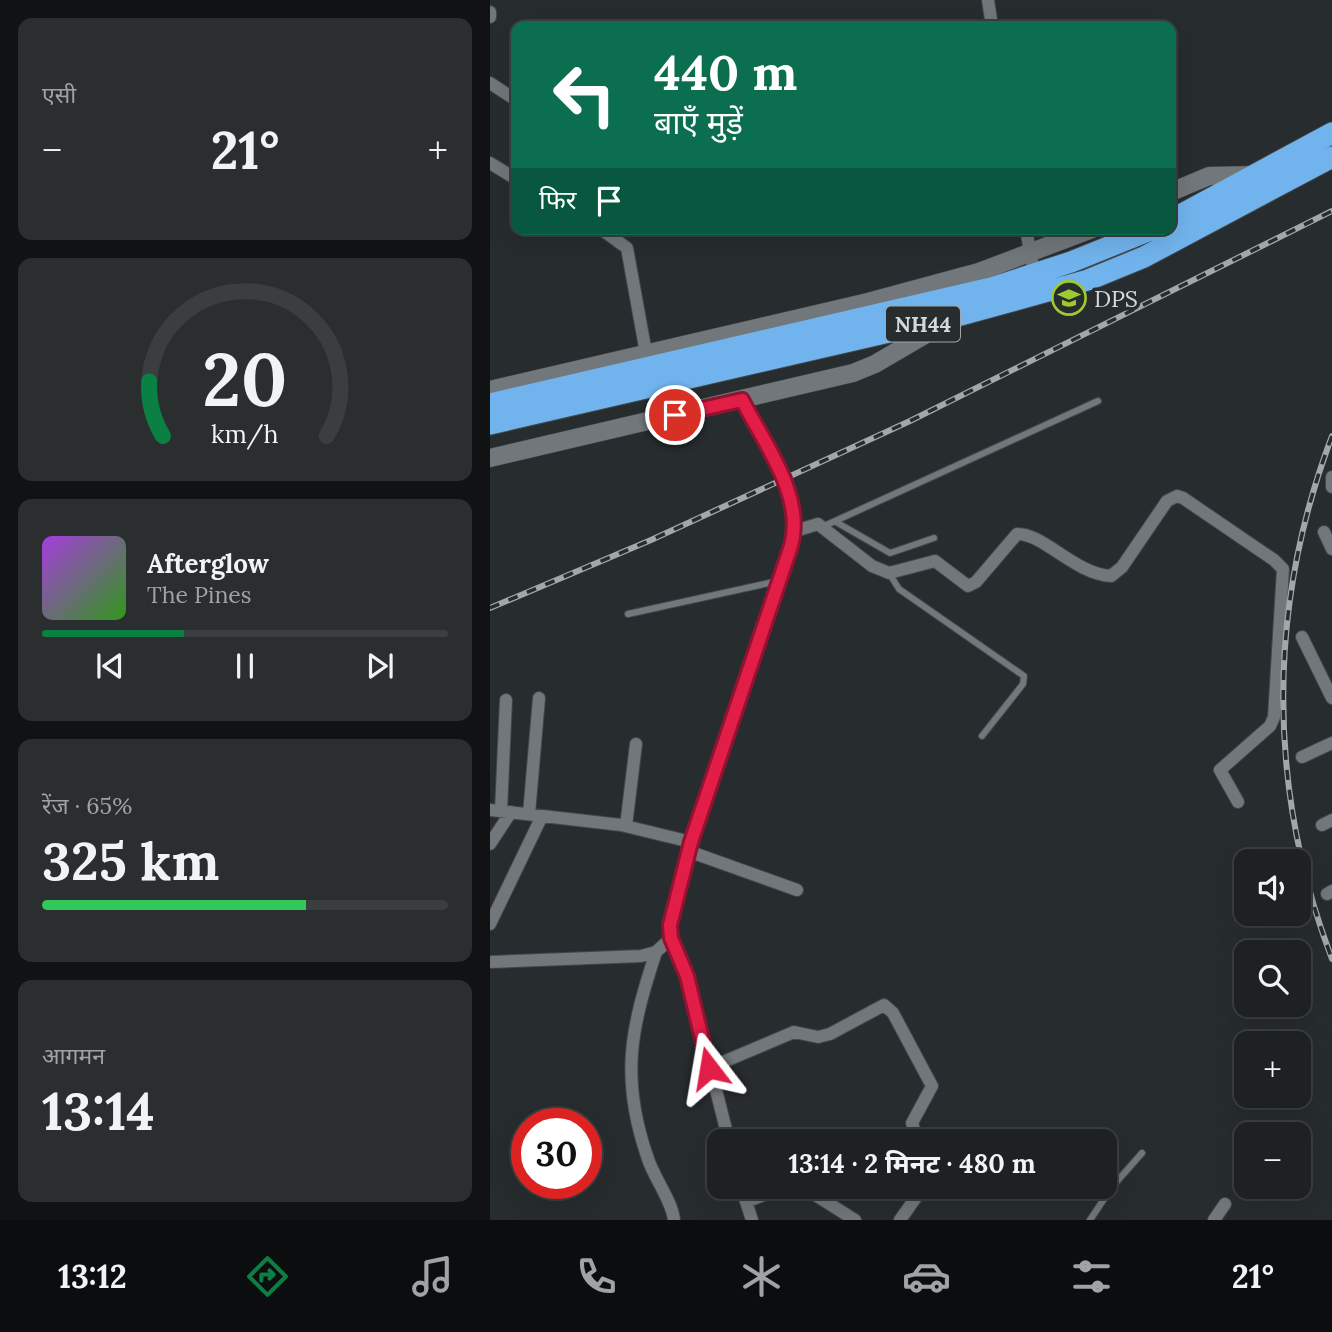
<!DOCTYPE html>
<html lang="hi">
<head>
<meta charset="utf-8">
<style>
  body { margin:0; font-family:Lora,"Noto Sans Devanagari",serif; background:#2a2e2f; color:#f1f3f6; height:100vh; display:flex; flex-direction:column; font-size:26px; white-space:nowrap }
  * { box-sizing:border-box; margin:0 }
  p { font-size:23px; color:#a0a3a5 }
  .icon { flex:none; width:38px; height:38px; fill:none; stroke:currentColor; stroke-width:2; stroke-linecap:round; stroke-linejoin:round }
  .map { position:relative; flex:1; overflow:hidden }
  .sheet { display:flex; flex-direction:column; gap:18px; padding:18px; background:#101213; width:490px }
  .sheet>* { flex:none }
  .banner { position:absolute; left:21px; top:21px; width:665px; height:214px; border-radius:14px; box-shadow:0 7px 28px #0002,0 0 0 2px #3b3e40; background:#0b6e4f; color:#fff; overflow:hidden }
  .fabs { position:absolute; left:744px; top:849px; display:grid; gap:14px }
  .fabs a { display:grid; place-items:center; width:77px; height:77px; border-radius:14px; background:#1d2122; box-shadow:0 7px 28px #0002,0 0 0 2px #3b3e40; font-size:35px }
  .speed { position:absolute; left:21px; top:1108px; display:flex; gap:14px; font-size:35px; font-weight:700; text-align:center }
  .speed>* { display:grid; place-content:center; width:91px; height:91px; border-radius:50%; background:#1d2122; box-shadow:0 7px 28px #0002,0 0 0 2px #3b3e40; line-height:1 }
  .speed .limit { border:10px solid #d22; background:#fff; color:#111 }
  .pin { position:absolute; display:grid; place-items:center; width:60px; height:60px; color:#fff; margin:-30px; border:4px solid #fff; border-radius:50%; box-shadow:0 2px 7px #0007 }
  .me { position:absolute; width:77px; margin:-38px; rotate:346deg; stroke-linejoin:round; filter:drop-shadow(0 0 5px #0008) }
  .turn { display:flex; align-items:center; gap:24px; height:147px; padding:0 28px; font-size:32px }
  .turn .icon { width:91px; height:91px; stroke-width:2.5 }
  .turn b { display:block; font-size:49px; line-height:60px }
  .then { display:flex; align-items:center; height:66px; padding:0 28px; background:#0003; gap:14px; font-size:26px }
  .big { font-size:52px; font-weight:700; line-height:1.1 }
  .sheet .card { flex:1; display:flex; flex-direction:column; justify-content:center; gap:10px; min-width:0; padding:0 24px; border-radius:14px; background:#2a2e2f }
  .sheet .dial { align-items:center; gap:0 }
  .dial svg { height:182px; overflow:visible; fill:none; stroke:#3b3e40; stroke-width:7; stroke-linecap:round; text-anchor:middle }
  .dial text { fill:#f1f3f6; stroke:none }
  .song { display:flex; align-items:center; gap:21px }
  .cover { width:84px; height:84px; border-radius:10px; background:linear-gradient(135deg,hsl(280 70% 55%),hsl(110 70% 35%)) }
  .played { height:7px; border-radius:4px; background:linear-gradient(90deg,#0b8043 35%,#3b3e40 35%) }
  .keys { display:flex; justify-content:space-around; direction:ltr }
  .heat { display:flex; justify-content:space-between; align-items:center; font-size:38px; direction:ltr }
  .charge { height:10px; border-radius:5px; background:linear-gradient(90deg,#34c759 65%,#3b3e40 0) }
  .trip { position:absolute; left:217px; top:1129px; width:410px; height:70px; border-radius:14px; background:#1d2122; box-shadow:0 7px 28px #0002,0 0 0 2px #3b3e40; font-weight:700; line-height:70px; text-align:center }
  .menu { display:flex; height:112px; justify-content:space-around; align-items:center; background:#0c0d0e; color:#a0a3a5 }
  .menu .icon { width:49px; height:49px }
  .menu .on { color:#0b8043 }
  .menu b { font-size:32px; color:#f1f3f6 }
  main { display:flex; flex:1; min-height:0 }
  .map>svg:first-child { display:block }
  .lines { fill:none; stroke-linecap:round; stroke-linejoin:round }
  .lane-casing { stroke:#43474a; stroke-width:8 }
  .street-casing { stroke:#43474a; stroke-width:14 }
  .secondary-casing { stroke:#43474a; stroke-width:19 }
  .highway-casing { stroke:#43474a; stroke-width:23 }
  .lane { stroke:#71777a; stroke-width:6 }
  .street { stroke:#71777a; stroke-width:12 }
  .secondary { stroke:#71777a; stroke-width:18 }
  .highway { stroke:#71b4ed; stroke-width:21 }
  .rail-casing { stroke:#a3a7a9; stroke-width:6 }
  .rail { stroke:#272c2e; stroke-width:3.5; stroke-dasharray:10; stroke-linecap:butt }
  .route-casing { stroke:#92132f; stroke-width:18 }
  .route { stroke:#e11d48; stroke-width:12 }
  .labels { text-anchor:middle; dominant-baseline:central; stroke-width:7; stroke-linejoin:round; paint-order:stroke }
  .shield { fill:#272c2e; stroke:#a2a5a7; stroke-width:2 }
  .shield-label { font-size:21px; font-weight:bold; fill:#d6d9db }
  .poi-label { font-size:23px; fill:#d6d9db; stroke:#272c2e; text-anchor:start }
</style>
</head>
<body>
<main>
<section class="sheet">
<div class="card"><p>एसी</p>
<div class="heat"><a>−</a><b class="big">21°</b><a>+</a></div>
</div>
<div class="card dial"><svg viewBox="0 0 100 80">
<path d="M14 69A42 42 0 1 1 86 69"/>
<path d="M14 69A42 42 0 0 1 8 45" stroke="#0b8043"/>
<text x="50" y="56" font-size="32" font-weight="700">20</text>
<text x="50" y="72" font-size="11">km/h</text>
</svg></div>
<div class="card">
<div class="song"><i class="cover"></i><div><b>Afterglow</b><p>The Pines</p></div></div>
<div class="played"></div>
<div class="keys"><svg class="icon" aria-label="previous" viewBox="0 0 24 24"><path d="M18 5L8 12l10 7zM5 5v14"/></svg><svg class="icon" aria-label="pause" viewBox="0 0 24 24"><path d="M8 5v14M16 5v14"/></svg><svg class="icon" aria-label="next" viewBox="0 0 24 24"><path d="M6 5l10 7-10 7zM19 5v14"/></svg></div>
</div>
<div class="card"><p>रेंज · 65%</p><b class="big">325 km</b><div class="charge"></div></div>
<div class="card"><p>आगमन</p><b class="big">13:14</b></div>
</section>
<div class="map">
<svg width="842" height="1220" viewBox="0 0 842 1220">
  <rect width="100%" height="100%" fill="#272c2e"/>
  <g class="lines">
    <g class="lane-casing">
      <path id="lane" d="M346 522 400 553 444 538
        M332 527 608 401
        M399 573 409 589 534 676 533 684 492 736
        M138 614 288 581
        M600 1220 622 1187 652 1153"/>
    </g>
    <g class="street-casing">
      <path id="street" d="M498 0 502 26
        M0 12V17
        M0 83 26 100
        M0 163 26 179
        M111 229 137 248 156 353
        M536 229 544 273
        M842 477V487
        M305 531 328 524 382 566 399 573 445 561 478 586 486 582 527 534C553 533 585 574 621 576L632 567 677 501 687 496 693 498 784 560 793 569 784 717 780 726 730 770 748 802
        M834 532 842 549
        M812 637 842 698
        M812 757 842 743
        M0 810 131 825 201 842
        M11 811 16 700
        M39 814 49 698
        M832 825 842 820
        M136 826 146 744
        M0 844 21 812
        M198 851 307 890
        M837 894 842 891
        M0 924 52 816
        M166 952C141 1028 130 1077 157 1156 163 1177 182 1200 184 1220
        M0 962 151 956 166 952 181 938
        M219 1068 304 1032 328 1037 340 1034 394 1005 403 1013 442 1086 422 1123 425 1133 434 1141
        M239 1141 197 976 181 938 180 925 201 842 263 663 305 531C304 484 273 440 252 400
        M251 1186 262 1220
        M311 1186 365 1220
        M256 1202 296 1186
        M410 1220 434 1186
        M724 1220 735 1204"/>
    </g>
    <g class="secondary-casing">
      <path id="secondary" d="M681 192 719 176 764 175
        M0 390 378 302 489 272 602 229
        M0 458 363 373 385 364 455 323"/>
    </g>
    <g class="highway-casing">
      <path id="highway" d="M681 220 842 133
        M0 404 501 288 581 262 663 229
        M0 424 464 317 598 280 654 257 842 157"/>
    </g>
    <use href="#lane" class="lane"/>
    <use href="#street" class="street"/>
    <use href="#secondary" class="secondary"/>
    <use href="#highway" class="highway"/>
    <g class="rail-casing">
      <path id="rail" d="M842 436C777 607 777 788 842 959
        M0 608 161 540 420 421 842 211"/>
    </g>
    <use href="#rail" class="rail"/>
  </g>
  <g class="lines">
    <g class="route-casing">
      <path id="route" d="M185 415 252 400C274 443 315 496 301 546L201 842 180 925 181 938 197 976 219 1068"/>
    </g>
    <use href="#route" class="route"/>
  </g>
  <defs>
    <g id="school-ring" transform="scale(1.75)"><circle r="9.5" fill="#272c2e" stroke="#9dca30" stroke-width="1.5"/><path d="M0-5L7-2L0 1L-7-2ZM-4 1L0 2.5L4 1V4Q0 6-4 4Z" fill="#9dca30"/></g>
  </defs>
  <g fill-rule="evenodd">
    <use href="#school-ring" x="579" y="298"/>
  </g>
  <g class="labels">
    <rect class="shield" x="396" y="306.5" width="74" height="35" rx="5"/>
    <g class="shield-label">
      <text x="433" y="324">NH44</text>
    </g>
    <g class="poi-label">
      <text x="604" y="298">DPS</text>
    </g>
  </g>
</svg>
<div class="fabs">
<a><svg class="icon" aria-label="sound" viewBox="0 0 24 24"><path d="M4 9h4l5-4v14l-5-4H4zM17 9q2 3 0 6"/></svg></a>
<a><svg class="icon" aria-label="search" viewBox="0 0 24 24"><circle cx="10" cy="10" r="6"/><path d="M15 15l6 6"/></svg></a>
<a>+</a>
<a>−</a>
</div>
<div class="speed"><div class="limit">30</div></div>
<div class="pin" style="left:185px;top:415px;background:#d93025"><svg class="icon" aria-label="arrive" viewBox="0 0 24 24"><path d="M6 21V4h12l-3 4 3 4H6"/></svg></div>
<svg class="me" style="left:219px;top:1068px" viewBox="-20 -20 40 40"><path d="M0-17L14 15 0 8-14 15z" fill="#e11d48" stroke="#fff" stroke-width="4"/></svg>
<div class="trip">13:14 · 2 मिनट · 480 m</div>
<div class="banner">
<div class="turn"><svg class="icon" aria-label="left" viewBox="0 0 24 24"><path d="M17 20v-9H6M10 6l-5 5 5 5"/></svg><div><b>440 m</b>बाएँ मुड़ें</div></div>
<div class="then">फिर<svg class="icon" aria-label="arrive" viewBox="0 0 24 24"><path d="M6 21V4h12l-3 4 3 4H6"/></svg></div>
</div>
</div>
</main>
<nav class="menu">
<b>13:12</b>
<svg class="icon on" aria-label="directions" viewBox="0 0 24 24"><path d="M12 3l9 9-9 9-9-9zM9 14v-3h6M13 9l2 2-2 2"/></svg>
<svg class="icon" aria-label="music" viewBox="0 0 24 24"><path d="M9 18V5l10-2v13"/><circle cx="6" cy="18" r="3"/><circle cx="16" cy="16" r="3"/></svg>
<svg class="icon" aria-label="phone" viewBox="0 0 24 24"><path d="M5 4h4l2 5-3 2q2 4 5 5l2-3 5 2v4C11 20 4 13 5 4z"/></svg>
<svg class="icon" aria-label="climate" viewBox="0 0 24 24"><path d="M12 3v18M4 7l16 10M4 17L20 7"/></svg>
<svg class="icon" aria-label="car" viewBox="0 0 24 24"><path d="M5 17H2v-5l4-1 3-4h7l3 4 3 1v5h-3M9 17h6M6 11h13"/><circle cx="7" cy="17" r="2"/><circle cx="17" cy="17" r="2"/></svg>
<svg class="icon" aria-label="filters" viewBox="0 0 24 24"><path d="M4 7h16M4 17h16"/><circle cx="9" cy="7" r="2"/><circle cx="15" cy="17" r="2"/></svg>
<b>21°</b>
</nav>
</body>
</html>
